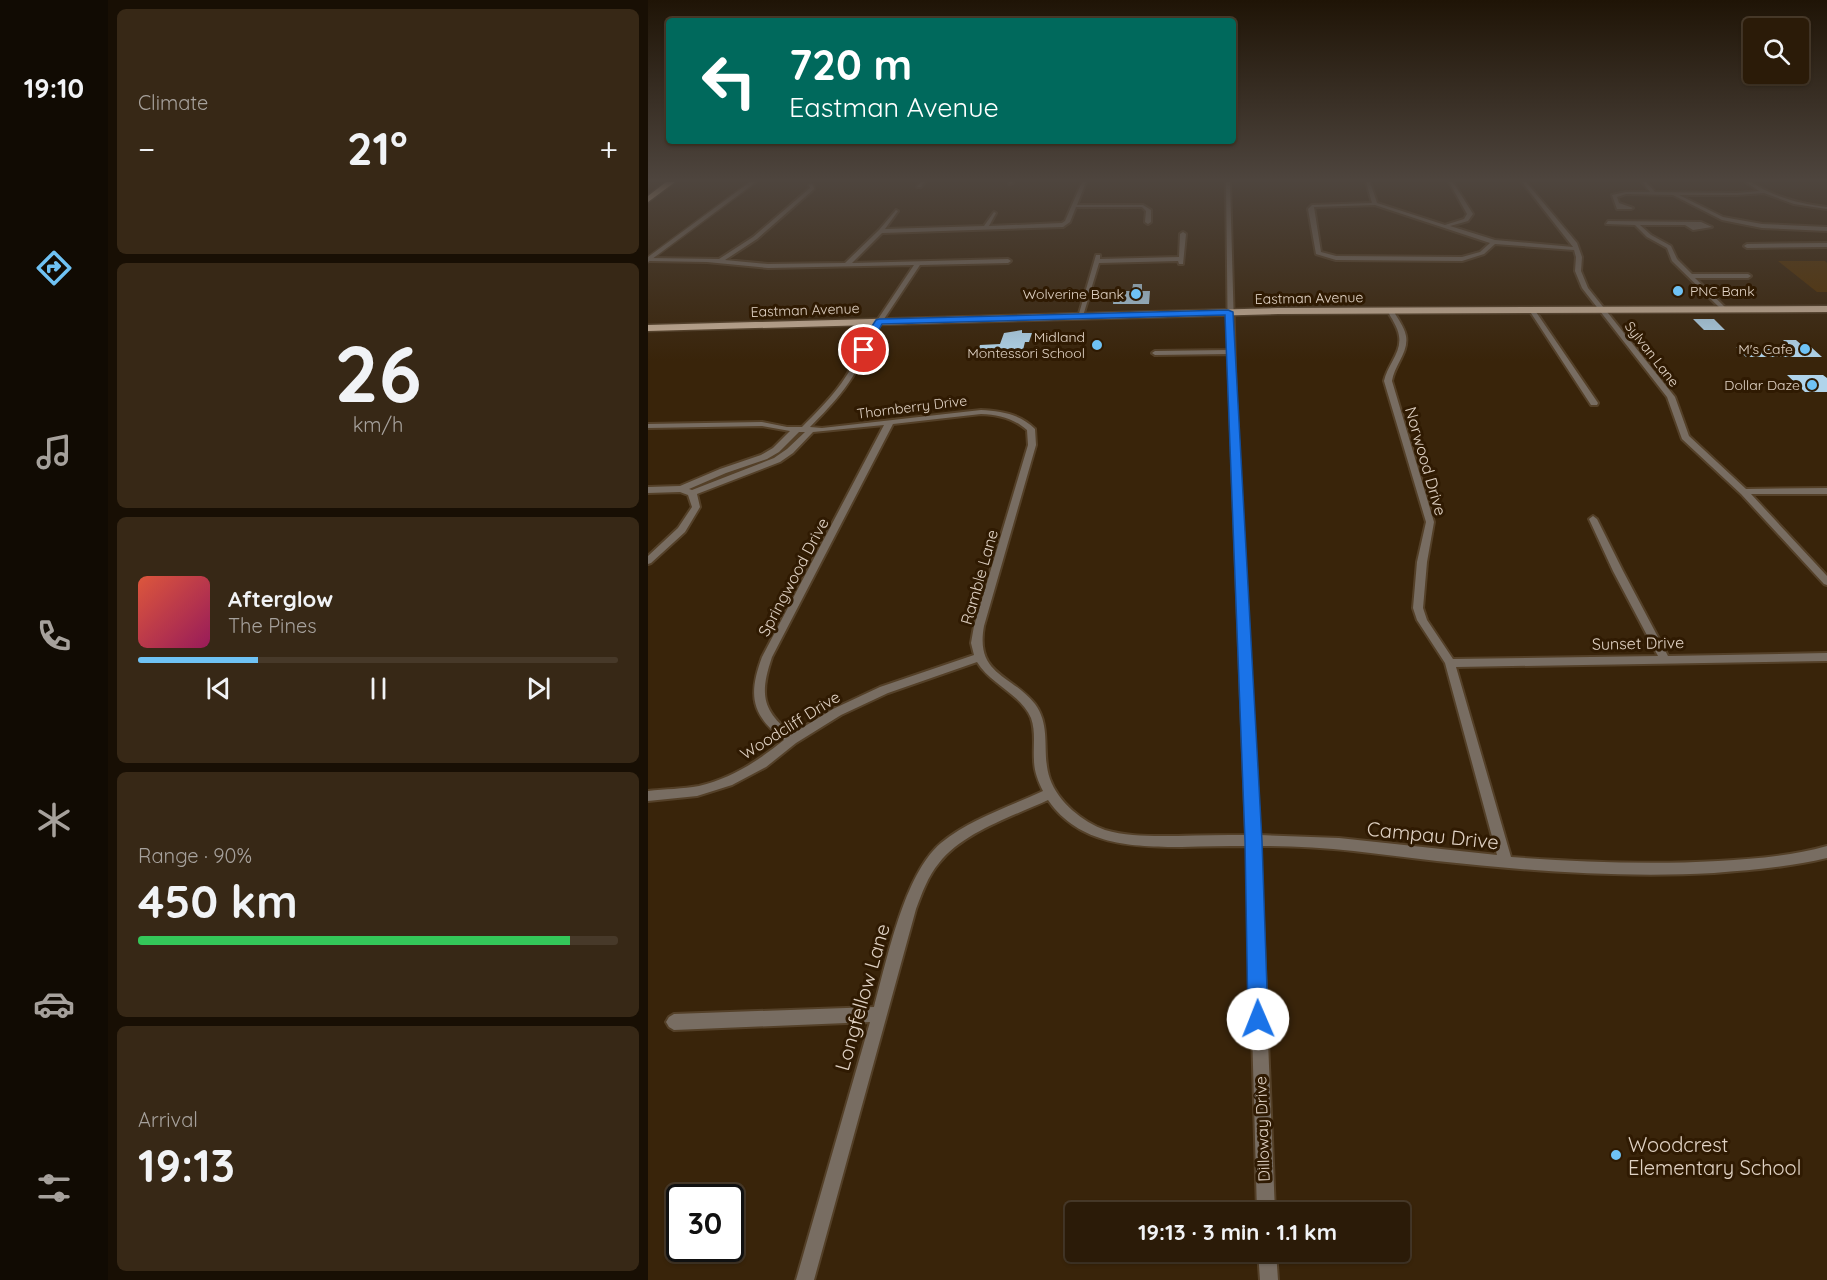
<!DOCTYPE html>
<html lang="en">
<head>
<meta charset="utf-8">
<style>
  body { margin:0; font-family:Quicksand,sans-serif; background:#372816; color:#f1f3f6; height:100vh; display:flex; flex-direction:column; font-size:22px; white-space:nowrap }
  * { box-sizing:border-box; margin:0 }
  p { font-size:20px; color:#a6a19c }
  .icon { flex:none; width:33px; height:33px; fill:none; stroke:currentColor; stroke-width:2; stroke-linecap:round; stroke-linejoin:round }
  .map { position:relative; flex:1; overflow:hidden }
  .drawer { display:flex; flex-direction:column; gap:9px; padding:9px; background:#180f04; width:540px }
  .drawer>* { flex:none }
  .hud { position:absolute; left:18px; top:18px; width:570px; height:126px; border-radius:6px; box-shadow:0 2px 4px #0004,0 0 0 2px #473929; background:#00695c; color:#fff; overflow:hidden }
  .tools { position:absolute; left:1095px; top:18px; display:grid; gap:12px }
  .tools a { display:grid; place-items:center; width:66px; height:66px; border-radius:6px; background:#2b1b08; box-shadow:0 2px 4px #0004,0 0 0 2px #473929; font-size:30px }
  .speed { position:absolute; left:18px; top:1184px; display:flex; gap:12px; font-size:30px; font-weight:700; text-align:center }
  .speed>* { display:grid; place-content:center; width:78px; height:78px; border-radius:50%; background:#2b1b08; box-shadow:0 2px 4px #0004,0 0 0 2px #473929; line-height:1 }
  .speed .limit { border:3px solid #111; border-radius:9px; background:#fff; color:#111 }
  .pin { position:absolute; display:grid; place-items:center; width:51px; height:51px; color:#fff; margin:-26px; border:3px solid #fff; border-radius:50%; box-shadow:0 2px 6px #0007 }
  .me { position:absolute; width:66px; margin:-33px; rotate:359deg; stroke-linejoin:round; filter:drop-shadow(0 0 4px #0008) }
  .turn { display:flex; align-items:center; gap:21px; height:126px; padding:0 24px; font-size:27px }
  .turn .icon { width:78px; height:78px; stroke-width:2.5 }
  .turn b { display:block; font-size:42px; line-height:51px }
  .big { font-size:45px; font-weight:800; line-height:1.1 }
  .drawer .widget { flex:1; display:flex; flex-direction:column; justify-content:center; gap:9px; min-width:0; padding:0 21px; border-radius:9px; background:#372816 }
  .drawer .dial { align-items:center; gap:0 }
  .dial b { font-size:78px; line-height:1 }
  .song { display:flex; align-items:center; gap:18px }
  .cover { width:72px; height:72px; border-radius:9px; background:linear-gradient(135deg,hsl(10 70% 55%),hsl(330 70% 35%)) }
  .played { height:6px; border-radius:3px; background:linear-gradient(90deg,#6fc2f4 25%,#473929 25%) }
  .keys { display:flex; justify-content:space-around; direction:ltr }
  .heat { display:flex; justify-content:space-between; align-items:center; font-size:33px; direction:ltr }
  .charge { height:9px; border-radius:4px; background:linear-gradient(90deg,#34c759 90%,#473929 0) }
  .trip { position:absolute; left:417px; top:1202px; width:345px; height:60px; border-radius:6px; background:#2b1b08; box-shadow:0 2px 4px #0004,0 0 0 2px #473929; font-weight:800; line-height:60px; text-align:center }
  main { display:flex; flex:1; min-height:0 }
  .tab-bar { display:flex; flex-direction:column; width:108px; justify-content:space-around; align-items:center; background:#110b03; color:#a6a19c }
  .tab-bar .icon { width:42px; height:42px }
  .tab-bar .on { color:#6fc2f4 }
  .tab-bar b { font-size:27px; color:#f1f3f6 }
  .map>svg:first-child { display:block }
  .green { fill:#543202 }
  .building { fill:#b0d4eb }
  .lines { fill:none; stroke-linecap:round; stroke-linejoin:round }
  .minor-casing { stroke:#544028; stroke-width:4 }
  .tertiary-casing { stroke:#544028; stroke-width:3 }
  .primary-casing { stroke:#544028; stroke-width:3 }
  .motorway-casing { stroke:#544028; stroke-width:3 }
  .minor { fill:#786d62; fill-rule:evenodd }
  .tertiary { fill:#786d62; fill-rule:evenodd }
  .primary { fill:#c8b199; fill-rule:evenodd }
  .motorway { fill:#e7ccaf; fill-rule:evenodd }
  .route { fill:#1a73e8; stroke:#114b97; stroke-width:1.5 }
  .poi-dot { fill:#6fc2f4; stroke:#2f1a02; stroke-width:2 }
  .labels { text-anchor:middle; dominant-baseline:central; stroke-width:6; stroke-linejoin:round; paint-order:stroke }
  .far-poi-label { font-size:14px; fill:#e0d2c4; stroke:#2f1a02; text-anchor:end }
  .far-street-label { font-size:14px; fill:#e0d2c4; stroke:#2f1a02 }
  .street-label { font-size:16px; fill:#e0d2c4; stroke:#2f1a02 }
  .near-street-label { font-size:20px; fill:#e0d2c4; stroke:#2f1a02 }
  .near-poi-label { font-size:20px; fill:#e0d2c4; stroke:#2f1a02; text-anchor:start }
</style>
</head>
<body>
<main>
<nav class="tab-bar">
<b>19:10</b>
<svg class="icon on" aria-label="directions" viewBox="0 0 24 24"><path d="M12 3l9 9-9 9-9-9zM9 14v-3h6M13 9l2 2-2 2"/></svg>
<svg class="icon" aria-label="music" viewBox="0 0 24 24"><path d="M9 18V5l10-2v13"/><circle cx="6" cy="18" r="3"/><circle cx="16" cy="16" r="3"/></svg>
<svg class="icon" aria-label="phone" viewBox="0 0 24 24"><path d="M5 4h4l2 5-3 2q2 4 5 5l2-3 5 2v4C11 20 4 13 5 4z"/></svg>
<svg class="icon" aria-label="climate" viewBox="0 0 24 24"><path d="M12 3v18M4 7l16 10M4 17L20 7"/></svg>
<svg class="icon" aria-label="car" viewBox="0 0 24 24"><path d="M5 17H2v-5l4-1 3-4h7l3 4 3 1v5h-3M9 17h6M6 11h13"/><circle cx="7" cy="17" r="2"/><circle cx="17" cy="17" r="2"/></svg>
<svg class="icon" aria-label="filters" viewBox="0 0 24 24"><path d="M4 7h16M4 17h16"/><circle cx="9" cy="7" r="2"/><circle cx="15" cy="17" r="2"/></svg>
</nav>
<section class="drawer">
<div class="widget"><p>Climate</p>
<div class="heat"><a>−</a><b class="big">21°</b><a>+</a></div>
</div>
<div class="widget dial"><b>26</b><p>km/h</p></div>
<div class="widget">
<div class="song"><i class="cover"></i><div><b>Afterglow</b><p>The Pines</p></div></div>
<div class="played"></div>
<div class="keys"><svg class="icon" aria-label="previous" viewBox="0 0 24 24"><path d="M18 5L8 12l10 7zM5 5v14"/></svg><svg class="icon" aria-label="pause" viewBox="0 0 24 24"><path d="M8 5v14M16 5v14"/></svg><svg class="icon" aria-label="next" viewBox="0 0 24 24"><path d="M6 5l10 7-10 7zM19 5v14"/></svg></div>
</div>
<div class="widget"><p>Range · 90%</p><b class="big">450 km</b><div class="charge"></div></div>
<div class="widget"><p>Arrival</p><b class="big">19:13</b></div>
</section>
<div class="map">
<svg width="1179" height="1280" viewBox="0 0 1179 1280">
  <rect width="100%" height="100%" fill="#39240a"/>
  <path class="green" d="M1130 261H1177L1179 263V292H1169Z"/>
  <path class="building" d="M485 284H494V291H502L501 304H465L466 291H484Z
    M1045 319H1066L1077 330H1056Z
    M374 330V333H384L381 342H377L375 350H370L369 353H346L345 357H328L332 345 352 344 356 333Z
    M1135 340H1148L1156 347H1163L1174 357H1098L1088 347H1142Z
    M1139 375H1175L1179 378V392H1157Z"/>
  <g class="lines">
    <g class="minor-casing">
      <path id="minor" d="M273 182H277L273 187H269Z
        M361 182H365V183L361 184Z
        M434 182H438L429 205H495L503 210V222L500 224 497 222 498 211 494 207H428L422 222 415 227 234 233 204 263 360 259 363 261 360 263 272 265 220 343C210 377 187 402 162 427L174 428 333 410C353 411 372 414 387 429L388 445 336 626C327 675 363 674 387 704 404 727 393 754 402 779 410 802 435 822 457 830 480 837 506 836 530 836 553 835 576 835 598 835L580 354 507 355 504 353 507 351 580 350 578 182H582L588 401 611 835 691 838 849 855 797 663 769 620 765 608 769 562 778 522 736 381C739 366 754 352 751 336 750 327 743 318 739 310L742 308 745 310C749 318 756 326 758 336 761 352 746 366 744 381L786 522 779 562 775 608 779 620 805 659 1010 656 965 571 941 519 945 516 949 519 975 571 1020 656 1179 653V661L808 667 863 857C932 862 1001 865 1070 861 1107 859 1143 856 1179 846V858C1142 867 1104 870 1066 873 974 878 881 871 789 861 730 854 672 845 612 846L627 1212H609L599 846C577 846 555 846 534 847 484 847 431 845 400 800 366 816 315 832 291 863 280 876 274 893 268 909L166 1280H148L222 1022 26 1030 21 1027 18 1022 21 1017 26 1014 226 1007C239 960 256 874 293 843 322 819 361 807 395 791 390 781 386 771 386 760 385 746 388 732 383 718 373 694 342 684 329 662L240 693 193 715 148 743 118 767 84 785 49 796 0 801V791C17 789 35 789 51 786 84 778 110 761 136 740 103 715 100 695 114 657L236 425 165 432 145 453 132 462 49 494 52 507 37 532 3 563 0 564V556L30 528 44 507 40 495 32 492 0 493V487L32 486 72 469 113 455 125 448 142 431 114 426 0 428V424L114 422 139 427H154C179 402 203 378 214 343L266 265 120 268 59 262 2 261 0 260V258L71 259 105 237 162 188 161 185 163 184 165 185 166 189 109 239 77 260 120 264 197 263 231 230 248 210 250 211 237 229 336 226 346 212 348 213 341 226 414 223 417 221ZM333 414C351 415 365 418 379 430L380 445 326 626 323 643 326 655 232 687 185 709 144 734C113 710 112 693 124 657L245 424ZM151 432H157L139 449 126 458 44 490 41 489 78 473 119 459 131 452Z
        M718 182H722L729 203 797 225 816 219 819 214 801 182H805L825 214 820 221 802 226 847 240 925 247 874 182H878L929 243 934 257 933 271 940 288 1027 397 1041 436 1098 489 1179 488V494H1103L1179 576V585L1176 584 1093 494 1034 439 1019 397 934 288 927 271 928 257 926 250 847 244 836 254 814 261 688 260 668 254 660 209 664 205 724 203ZM727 205 842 243 832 252 814 257 688 256 673 252 666 207Z
        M994 182H998L1007 192 1089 193 1111 191 1098 182H1103C1126 197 1151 204 1179 207V209L1146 204 1116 193 1089 195H1031L1075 217 1114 224 1179 227V231L1114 228 1074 220 1025 195 978 194 969 197 971 203 985 208 983 209H969L964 195 978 192H1002Z
        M960 221 1053 222 1064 227 1045 230 1037 225H992L1003 235 1023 246 1029 259 1044 274H1100L1103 276 1100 278H1047L1080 310 1075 311 1024 261 1019 248 999 237 987 225 958 224Z
        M535 232 538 234 535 264H531L530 261 451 263 435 316 430 317 448 255H452V259L531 257 532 234Z
        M1179 243V247L1099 248 1096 246 1099 244Z
        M882 309H886L950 403 949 405H943L881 310Z
        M610 1251H628L630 1280H612Z"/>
    </g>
    <g class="tertiary-casing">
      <path id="tertiary" d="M102 182H108L0 262V257Z"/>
    </g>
    <g class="primary-casing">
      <path id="primary" d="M1179 306V312L630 314 0 331V325L630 308Z"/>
    </g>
    <g class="motorway-casing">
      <path id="motorway" d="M18 182H27L0 202V196Z"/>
    </g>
    <use href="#minor" class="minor"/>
    <use href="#tertiary" class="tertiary"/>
    <use href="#primary" class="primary"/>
    <use href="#motorway" class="motorway"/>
  </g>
  <linearGradient id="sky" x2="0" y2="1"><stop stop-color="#1f1406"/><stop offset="0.5" stop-color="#4e453e"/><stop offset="1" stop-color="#4e453e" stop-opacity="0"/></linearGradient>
  <rect width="1179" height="361" fill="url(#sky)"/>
  <path class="route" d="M580 310 585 312 614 841 620 1019 617 1026 610 1029 603 1026 600 1019 597 841 577 315 234 324 219 352 211 350 213 343 228 320 231 319Z"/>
  <g class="poi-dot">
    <circle cx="1030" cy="291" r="6"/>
    <circle cx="488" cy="294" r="6"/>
    <circle cx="449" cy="345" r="6"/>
    <circle cx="1157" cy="349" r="6"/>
    <circle cx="1164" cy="385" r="6"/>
    <circle cx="968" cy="1155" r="6"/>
  </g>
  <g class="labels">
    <g class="far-poi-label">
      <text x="1042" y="291" text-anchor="start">PNC Bank</text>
      <text x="476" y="294">Wolverine Bank</text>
      <text x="437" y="337">Midland<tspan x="437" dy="16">Montessori School</tspan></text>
      <text x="1145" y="349">M's Cafe</text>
      <text x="1152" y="385">Dollar Daze</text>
    </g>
    <g class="far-street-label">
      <text transform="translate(661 298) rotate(-1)">Eastman Avenue</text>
      <text transform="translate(157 310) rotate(-2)">Eastman Avenue</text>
      <text transform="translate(1004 354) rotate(52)">Sylvan Lane</text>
      <text transform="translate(264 407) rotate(-7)">Thornberry Drive</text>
    </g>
    <g class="street-label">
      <text transform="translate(778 461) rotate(74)">Norwood Drive</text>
      <text transform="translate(145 577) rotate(-62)">Springwood Drive</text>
      <text transform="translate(331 577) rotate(-74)">Ramble Lane</text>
      <text transform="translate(990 643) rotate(-1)">Sunset Drive</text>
      <text transform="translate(142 725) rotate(-32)">Woodcliff Drive</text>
      <text transform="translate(614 1129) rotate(-92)">Dilloway Drive</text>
    </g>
    <g class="near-street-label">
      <text transform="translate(785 835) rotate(6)">Campau Drive</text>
      <text transform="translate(214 997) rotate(-74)">Longfellow Lane</text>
    </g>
    <g class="near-poi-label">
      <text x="980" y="1144">Woodcrest<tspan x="980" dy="23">Elementary School</tspan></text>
    </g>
  </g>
</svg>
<div class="tools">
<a><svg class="icon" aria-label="search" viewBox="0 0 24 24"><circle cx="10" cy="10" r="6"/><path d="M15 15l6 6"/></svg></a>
</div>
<div class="speed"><div class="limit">30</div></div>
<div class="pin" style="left:216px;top:350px;background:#d93025"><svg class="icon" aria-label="arrive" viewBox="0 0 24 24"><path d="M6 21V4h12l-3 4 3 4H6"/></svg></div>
<svg class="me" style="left:610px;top:1019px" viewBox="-20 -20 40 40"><circle r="19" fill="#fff"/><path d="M0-13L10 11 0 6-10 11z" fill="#1a73e8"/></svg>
<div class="trip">19:13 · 3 min · 1.1 km</div>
<div class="hud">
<div class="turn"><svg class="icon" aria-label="left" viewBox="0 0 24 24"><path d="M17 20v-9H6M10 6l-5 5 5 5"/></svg><div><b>720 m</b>Eastman Avenue</div></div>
</div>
</div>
</main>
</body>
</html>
